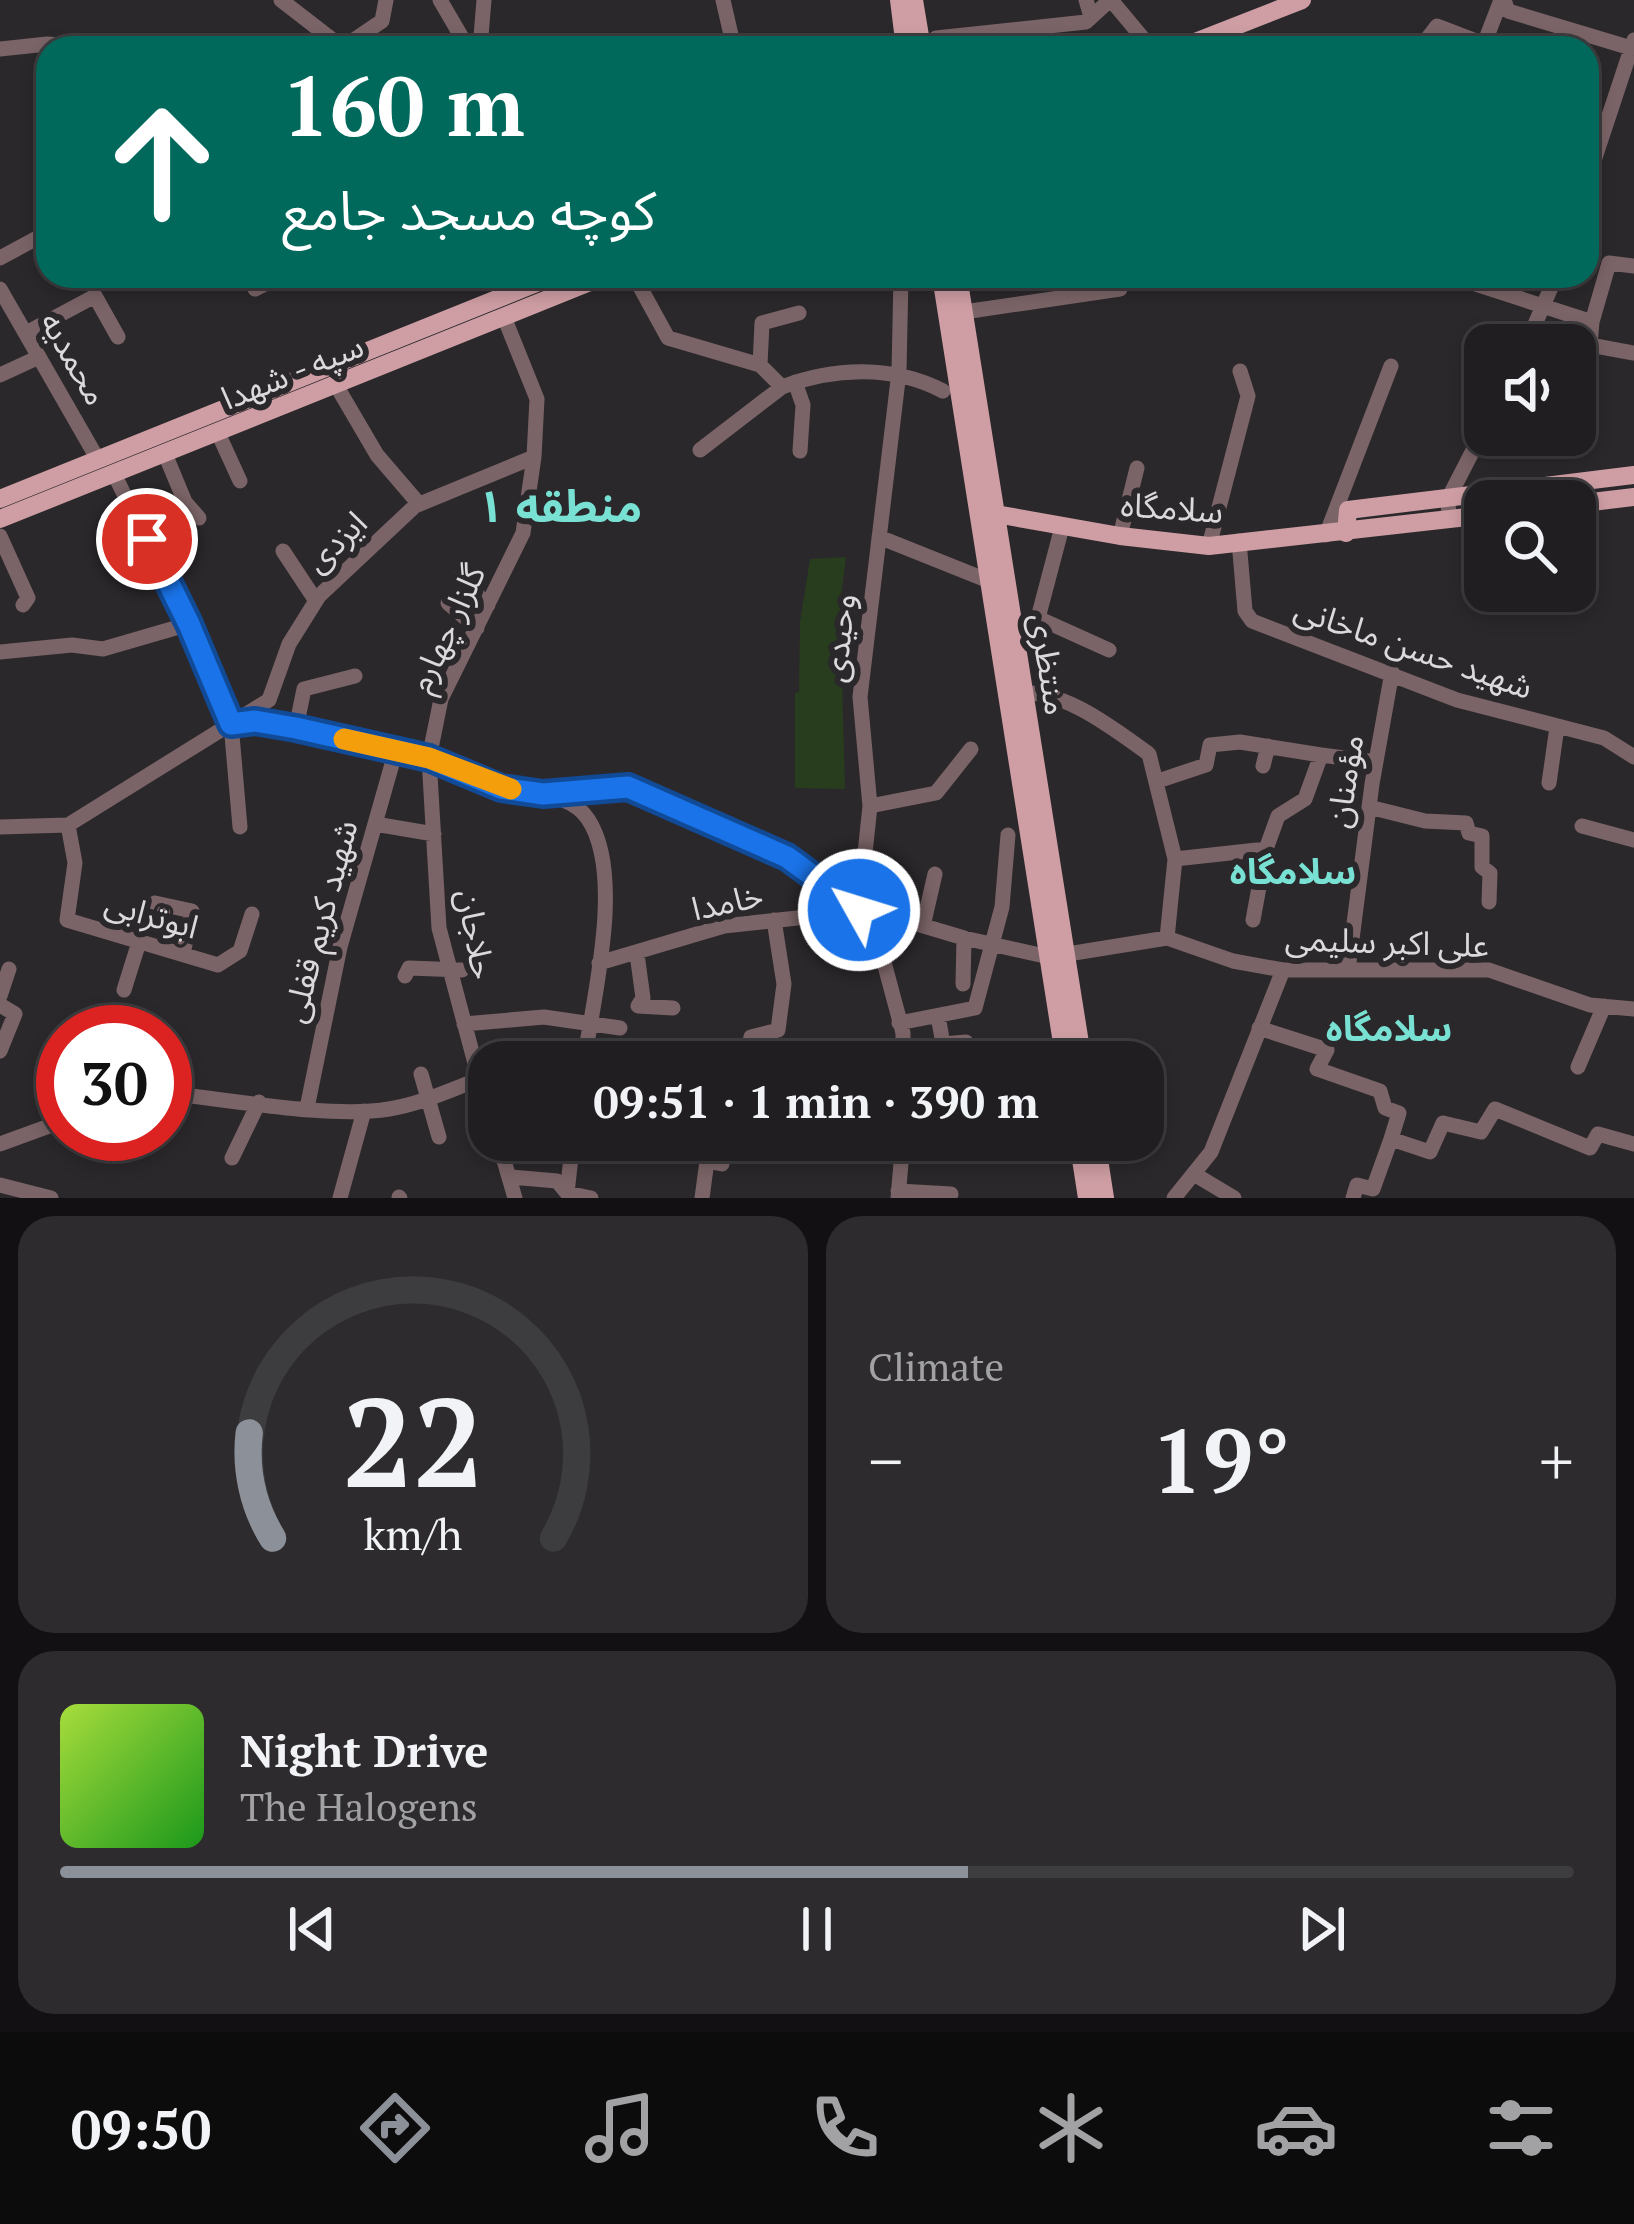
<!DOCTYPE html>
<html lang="en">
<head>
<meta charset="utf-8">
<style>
  body { margin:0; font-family:"PT Serif","Noto Sans Arabic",serif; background:#2d2b2d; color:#f1f3f6; height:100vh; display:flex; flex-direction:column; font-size:45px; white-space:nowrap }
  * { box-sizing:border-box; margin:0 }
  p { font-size:39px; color:#a2a2a5 }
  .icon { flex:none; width:66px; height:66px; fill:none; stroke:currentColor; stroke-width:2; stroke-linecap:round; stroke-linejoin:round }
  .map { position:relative; height:1198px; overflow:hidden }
  .sheet { display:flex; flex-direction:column; gap:18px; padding:18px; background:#121012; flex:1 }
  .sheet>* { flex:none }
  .guide { position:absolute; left:36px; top:36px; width:1563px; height:252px; border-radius:36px; box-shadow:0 6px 18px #0003,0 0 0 3px #3d3c3e; background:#00695c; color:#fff; overflow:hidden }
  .fabs { position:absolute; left:1464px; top:324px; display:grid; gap:24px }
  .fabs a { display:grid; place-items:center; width:132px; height:132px; border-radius:24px; background:#201e20; box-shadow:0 6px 18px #0003,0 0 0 3px #3d3c3e; font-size:60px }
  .speed { position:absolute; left:36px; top:1005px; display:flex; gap:24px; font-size:60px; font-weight:700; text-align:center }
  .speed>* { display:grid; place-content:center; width:156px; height:156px; border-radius:50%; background:#201e20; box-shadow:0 6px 18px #0003,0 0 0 3px #3d3c3e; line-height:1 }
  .speed .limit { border:18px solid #d22; background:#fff; color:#111 }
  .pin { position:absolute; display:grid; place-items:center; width:102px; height:102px; color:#fff; margin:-51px; border:6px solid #fff; border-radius:50%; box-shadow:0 3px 12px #0007 }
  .me { position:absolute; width:132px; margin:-66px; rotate:309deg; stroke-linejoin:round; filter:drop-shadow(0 0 9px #0008) }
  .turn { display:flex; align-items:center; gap:42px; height:252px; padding:0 48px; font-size:54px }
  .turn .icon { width:156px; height:156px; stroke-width:2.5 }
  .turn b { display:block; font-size:84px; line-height:102px }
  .big { font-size:90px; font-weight:600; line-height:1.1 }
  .sheet .card { flex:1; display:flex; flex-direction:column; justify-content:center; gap:18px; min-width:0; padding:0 42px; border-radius:36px; background:#2d2b2d }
  .sheet .dial { align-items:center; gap:0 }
  .dial svg { height:312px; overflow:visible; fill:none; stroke:#3d3c3e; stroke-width:7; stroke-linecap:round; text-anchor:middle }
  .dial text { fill:#f1f3f6; stroke:none }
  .song { display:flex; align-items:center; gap:36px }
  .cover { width:144px; height:144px; border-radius:18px; background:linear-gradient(135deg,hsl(80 70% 55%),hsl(120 70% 35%)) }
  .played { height:12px; border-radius:6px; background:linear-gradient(90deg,#8c9099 60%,#3d3c3e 60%) }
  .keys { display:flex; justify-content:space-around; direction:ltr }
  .heat { display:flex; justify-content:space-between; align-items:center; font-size:66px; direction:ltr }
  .sheet .tiles { flex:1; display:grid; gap:18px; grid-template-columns:1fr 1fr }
  .card:last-child { grid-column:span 2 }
  .trip { position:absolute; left:468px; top:1041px; width:696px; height:120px; border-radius:36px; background:#201e20; box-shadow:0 6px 18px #0003,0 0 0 3px #3d3c3e; font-weight:600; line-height:120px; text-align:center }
  .tabs { display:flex; height:192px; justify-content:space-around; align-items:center; background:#0d0c0d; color:#a2a2a5 }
  .tabs .icon { width:84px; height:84px }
  .tabs .on { color:#8c9099 }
  .tabs b { font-size:54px; color:#f1f3f6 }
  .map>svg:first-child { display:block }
  .green { fill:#283d1d }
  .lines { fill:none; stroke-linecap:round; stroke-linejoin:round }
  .minor { stroke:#7b6467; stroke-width:15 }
  .major { stroke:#ce9ea4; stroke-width:18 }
  .route-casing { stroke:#114b97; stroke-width:30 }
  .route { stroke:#1a73e8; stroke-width:21 }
  .slow { stroke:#f59e0b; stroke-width:21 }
  .labels { text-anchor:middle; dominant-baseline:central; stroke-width:12; stroke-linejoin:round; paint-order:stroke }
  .street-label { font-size:33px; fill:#dbd9db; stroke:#2b282b }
  .neighbourhood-label { font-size:36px; font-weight:bold; fill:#78e1d3; stroke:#2b282b }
  .district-label { font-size:45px; font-weight:bold; fill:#78e1d3; stroke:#2b282b }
</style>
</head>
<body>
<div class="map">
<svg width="1634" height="1198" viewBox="0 0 1634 1198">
  <rect width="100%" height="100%" fill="#2b282b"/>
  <path class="green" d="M846 557 840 604 845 789 795 788V693L799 692 800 622 810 559Z"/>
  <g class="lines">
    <path class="minor" d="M281 0 343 48
      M440 0 468 48
      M723 0 734 48
      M1086 0 1091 17
      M1111 0 1151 48
      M1504 0 1508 11 1631 48
      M936 38 1086 22 1110 0
      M342 48 382 21 386 0
      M480 48 484 0
      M1420 48 1437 26 1484 44 1501 0
      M0 49 47 44 101 48
      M48 132V142
      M1587 182 1634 40
      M0 258 48 232
      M634 276 668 338 760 365 782 387C834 367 893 365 943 391
      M1451 276 1592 322 1609 263 1634 266
      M0 289 97 458
      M255 289 280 276
      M964 312 1120 289
      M1592 322 1590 345 1634 353
      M26 333 95 296 118 337
      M1526 345 1556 276
      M760 365 762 323 799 313
      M0 375 39 357
      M795 382 803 405 800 451
      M336 385 377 455 419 504
      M218 433 240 481
      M700 450 782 387
      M165 454 185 502 199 518
      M114 474 189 624 231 724 240 827
      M1449 519 1448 499 1485 427
      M1062 527 1038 618 1109 650
      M1326 535 1391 366
      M0 536 28 598 23 605
      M1120 536 1137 468
      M879 537 989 581
      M1239 541 1245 611 1252 621 1457 700 1604 738 1634 757
      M1209 546 1248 396 1240 371
      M283 551 316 601
      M459 578 488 605
      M448 603 477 628
      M0 652 72 645 103 649 189 624
      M1014 693C1063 688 1111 727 1149 754L1175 859 1167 938
      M240 723C267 719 295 728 321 734 356 742 394 747 428 758 451 765 473 777 496 785 525 796 569 790 588 819 625 875 593 999 584 1062
      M296 728 304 689 355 676
      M1263 766 1268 746
      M1158 781 1206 765 1210 745 1240 742 1321 755
      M1549 783 1557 727
      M546 794 628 787 787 857 859 910
      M870 806 936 793 971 749
      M1369 807 1425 821 1466 823 1469 833 1482 836V867L1490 873 1489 902
      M375 824 434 834
      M68 825 75 863 67 920 218 965 240 951 252 914
      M1582 826 1634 840
      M0 827 68 825 269 700 289 644 319 596 415 506 534 457
      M1175 859 1266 849 1278 816 1305 799 1321 755 1376 762
      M155 903 192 911 183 954
      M859 910 870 806 860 697 899 372 901 276
      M870 910 903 1033V1062
      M1253 920 1266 849
      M923 926 935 874
      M637 954 643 998 638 1006 673 1008
      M599 963 724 926 870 910 964 938 1049 957 1167 938 1233 961 1283 970H1489L1590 1005 1634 1009
      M1348 970 1372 784 1392 672
      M405 976 409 968 462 970
      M963 984 964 938
      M124 990 139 942
      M0 996 9 969
      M0 1005 15 1014 0 1051
      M938 1016 943 1044 966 1042 964 1062
      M899 1023 975 1008 1002 907 1008 835
      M464 1024 544 1017 620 1028
      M1259 1028 1327 1050 1317 1069 1380 1091 1385 1108 1399 1113 1391 1139 1430 1152 1443 1123 1481 1132 1495 1109 1590 1148 1598 1134 1634 1144
      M745 1062 751 1037 778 1030 784 984 774 920
      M1578 1067 1604 1006
      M421 1074 439 1137
      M165 1093C228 1099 329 1119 389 1109 420 1104 448 1091 477 1080
      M307 1108 340 947 396 750
      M489 1116 439 928 429 758 441 699 523 533 534 457 537 399 504 317
      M498 1140 515 1198
      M787 1140V1146
      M0 1144 63 1121
      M232 1158 259 1102
      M1194 1174 1234 1198
      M511 1177 557 1181 567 1193
      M0 1185 51 1198
      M898 1191 951 1194
      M567 1193 573 1140
      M567 1193 591 1198
      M399 1197 400 1198
      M340 1198 364 1111
      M702 1198 707 1161 722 1164 727 1140
      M898 1198 903 1140
      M1174 1198 1211 1152 1283 970
      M1353 1198 1357 1185 1373 1189 1391 1139"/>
    <path class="major" d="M899 0 905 48
      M914 0 922 48
      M1180 48 1302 0
      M941 276 1065 1062
      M958 276 1083 1062
      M0 499 554 276
      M1575 504 1634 497
      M996 514 1120 536 1209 546 1485 515
      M0 519 605 276
      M1346 533 1348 510 1634 475
      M1078 1140 1087 1198
      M1096 1140 1105 1198"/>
  </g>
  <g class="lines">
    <g class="route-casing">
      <path id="route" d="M147 539 189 624 231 724 255 721 296 728 429 758 501 788 543 794 628 787 787 857 859 910"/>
    </g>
    <use href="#route" class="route"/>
    <path class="slow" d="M344 739 429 758 511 789"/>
  </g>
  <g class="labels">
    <g class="street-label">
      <text transform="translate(75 358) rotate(60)">محمدیه</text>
      <text transform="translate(292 371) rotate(-22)">سپه - شهدا</text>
      <text transform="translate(1172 507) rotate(4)">سلامگاه</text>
      <text transform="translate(335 541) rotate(-44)">ایزدی</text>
      <text transform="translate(446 628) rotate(-65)">گلزار چهارم</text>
      <text transform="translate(838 638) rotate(-84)">وحیدی</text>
      <text transform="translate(1414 647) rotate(19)">شهید حسن ماخانی</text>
      <text transform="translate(1050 664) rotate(81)">منتظری</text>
      <text transform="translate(1344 781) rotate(-81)">مؤمنان</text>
      <text transform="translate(727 901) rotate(-12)">خامدا</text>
      <text transform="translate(152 914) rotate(16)">ابوترابی</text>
      <text transform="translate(319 921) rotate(-75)">شهید کریم قفلی</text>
      <text transform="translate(477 934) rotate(80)">حلاجان</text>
      <text transform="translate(1387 941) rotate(2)">علی اکبر سلیمی</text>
    </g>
    <g class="neighbourhood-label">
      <text x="1293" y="870">سلامگاه</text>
      <text x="1389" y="1027">سلامگاه</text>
    </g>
    <g class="district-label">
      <text x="560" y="505">منطقه ۱</text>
    </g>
  </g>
</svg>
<div class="fabs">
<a><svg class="icon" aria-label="sound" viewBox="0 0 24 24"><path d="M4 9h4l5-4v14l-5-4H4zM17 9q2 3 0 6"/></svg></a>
<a><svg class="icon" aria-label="search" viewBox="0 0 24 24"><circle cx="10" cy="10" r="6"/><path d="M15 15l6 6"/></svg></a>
</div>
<div class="speed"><div class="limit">30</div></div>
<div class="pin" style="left:147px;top:539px;background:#d93025"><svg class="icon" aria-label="arrive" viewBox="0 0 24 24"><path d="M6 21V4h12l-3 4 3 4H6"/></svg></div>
<svg class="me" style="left:859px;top:910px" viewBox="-20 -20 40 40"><circle r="17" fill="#1a73e8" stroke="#fff" stroke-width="3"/><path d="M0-11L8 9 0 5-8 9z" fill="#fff"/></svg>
<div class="trip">09:51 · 1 min · 390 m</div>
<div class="guide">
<div class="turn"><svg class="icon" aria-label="ahead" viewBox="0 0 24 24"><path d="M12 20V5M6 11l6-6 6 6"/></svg><div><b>160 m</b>کوچه مسجد جامع</div></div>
</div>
</div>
<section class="sheet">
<div class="tiles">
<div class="card dial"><svg viewBox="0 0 100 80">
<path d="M14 69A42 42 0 1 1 86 69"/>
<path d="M14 69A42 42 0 0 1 8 42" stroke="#8c9099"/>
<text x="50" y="56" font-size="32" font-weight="700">22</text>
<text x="50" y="72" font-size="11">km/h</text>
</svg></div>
<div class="card"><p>Climate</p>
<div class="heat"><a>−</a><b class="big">19°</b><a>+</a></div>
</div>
<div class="card">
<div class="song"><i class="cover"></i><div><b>Night Drive</b><p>The Halogens</p></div></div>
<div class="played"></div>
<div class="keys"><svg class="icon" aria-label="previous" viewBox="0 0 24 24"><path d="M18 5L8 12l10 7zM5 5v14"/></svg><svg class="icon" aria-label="pause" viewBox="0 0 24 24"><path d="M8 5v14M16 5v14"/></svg><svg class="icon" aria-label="next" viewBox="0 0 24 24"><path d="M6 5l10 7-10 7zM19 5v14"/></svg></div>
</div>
</div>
</section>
<nav class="tabs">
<b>09:50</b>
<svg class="icon on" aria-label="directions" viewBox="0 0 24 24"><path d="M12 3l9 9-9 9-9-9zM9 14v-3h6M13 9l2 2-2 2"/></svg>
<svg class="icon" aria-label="music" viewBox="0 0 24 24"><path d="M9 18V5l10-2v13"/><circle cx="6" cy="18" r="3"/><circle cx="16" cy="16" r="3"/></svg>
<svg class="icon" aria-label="phone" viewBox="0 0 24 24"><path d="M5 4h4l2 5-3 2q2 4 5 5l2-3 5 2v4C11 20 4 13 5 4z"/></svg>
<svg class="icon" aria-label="climate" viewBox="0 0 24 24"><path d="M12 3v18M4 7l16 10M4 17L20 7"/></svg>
<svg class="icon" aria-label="car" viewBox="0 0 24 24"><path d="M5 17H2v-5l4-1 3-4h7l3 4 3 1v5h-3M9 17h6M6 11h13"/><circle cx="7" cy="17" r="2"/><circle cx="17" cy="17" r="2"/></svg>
<svg class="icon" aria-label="filters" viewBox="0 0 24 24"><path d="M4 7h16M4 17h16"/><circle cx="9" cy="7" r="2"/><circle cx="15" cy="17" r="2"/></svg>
</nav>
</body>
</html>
